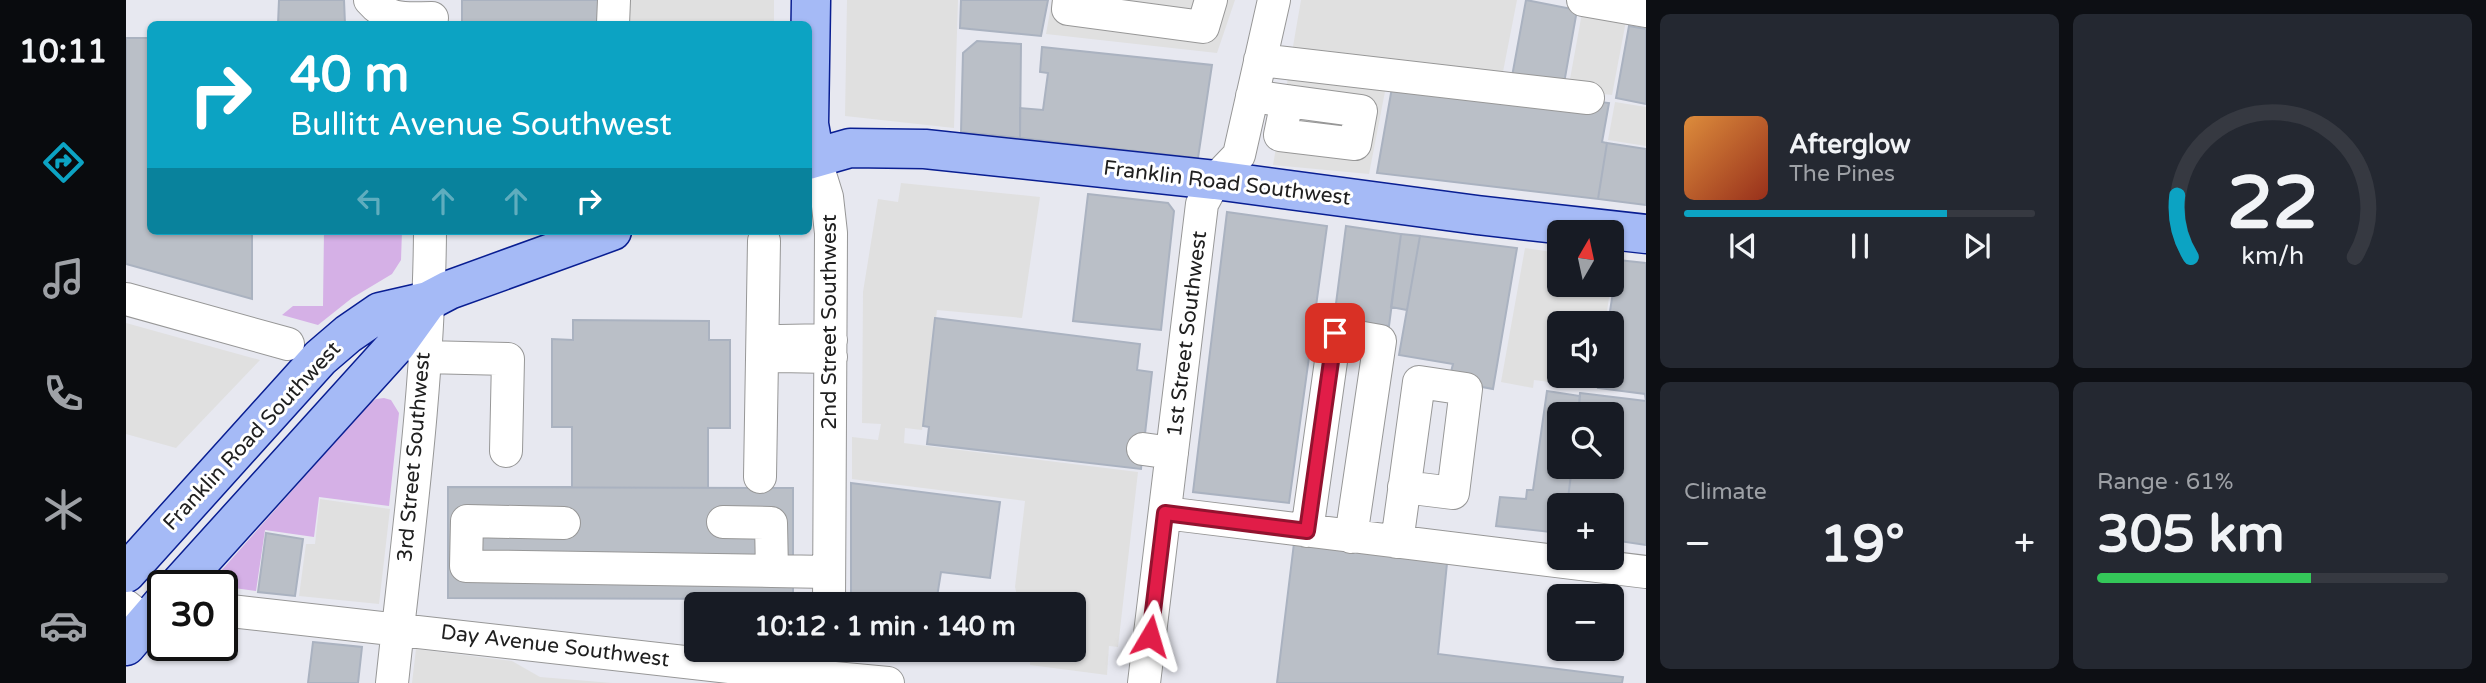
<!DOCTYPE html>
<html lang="en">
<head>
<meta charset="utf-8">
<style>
  body { margin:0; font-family:"Varela Round",sans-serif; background:#242831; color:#f1f3f6; height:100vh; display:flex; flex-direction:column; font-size:26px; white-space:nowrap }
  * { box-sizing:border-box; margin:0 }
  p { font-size:23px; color:#9ea1a6 }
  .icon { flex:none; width:38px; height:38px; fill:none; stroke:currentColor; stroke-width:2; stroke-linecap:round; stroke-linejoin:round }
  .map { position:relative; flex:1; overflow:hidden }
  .panel { display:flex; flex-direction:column; gap:14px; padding:14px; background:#0d0f14; width:840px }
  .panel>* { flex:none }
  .banner { position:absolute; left:21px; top:21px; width:665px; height:214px; border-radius:10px; box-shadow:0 2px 5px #0004; background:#0ca3c3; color:#fff; overflow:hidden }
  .needle { width:46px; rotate:9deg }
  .fabs { position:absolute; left:1421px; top:220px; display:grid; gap:14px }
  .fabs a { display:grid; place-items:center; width:77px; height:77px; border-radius:10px; background:#171b24; box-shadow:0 2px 5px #0004; font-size:35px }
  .speed { position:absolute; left:21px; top:570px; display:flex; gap:14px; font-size:35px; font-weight:700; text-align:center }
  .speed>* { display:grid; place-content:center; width:91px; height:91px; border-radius:50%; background:#171b24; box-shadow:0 2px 5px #0004; line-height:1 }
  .speed .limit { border:4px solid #111; border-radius:10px; background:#fff; color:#111 }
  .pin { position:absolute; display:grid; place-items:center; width:60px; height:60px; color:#fff; margin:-30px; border-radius:14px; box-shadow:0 4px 10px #0006 }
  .me { position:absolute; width:77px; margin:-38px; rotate:7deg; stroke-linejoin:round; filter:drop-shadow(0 0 5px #0008) }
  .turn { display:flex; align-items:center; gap:24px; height:147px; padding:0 28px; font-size:32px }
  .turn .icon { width:91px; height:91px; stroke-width:2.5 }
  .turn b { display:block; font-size:49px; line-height:60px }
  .lanes { display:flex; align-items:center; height:66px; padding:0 28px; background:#0003; justify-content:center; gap:35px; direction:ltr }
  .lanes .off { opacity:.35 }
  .big { font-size:52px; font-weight:800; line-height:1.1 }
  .panel .card { flex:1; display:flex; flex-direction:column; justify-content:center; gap:10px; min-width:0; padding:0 24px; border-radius:10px; background:#242831 }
  .panel .dial { align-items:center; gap:0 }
  .dial svg { height:182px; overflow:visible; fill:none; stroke:#363941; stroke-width:7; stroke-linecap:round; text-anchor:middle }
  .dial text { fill:#f1f3f6; stroke:none }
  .song { display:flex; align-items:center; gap:21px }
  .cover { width:84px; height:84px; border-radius:10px; background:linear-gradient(135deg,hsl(30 70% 55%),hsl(10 70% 35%)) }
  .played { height:7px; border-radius:4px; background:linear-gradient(90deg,#0ca3c3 75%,#363941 75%) }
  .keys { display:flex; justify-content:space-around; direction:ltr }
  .heat { display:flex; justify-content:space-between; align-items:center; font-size:38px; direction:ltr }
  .charge { height:10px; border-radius:5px; background:linear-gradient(90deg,#34c759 61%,#363941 0) }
  .panel .tiles { flex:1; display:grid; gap:14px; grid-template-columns:repeat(2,1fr) }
  .trip { position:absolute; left:558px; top:592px; width:402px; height:70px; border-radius:10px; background:#171b24; box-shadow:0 2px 5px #0004; font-weight:800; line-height:70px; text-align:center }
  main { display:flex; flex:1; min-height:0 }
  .dock { display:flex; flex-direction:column; width:126px; justify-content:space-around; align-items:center; background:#090b0e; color:#9ea1a6 }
  .dock .icon { width:49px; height:49px }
  .dock .active { color:#0ca3c3 }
  .dock b { font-size:32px; color:#f1f3f6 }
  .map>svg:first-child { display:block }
  .grass { fill:#d5b0e6 }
  .parking { fill:#e0e0e0 }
  .building { fill:#babfc7; stroke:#aab2c0; stroke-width:2 }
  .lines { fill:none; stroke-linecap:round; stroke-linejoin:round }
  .minor-casing { stroke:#979797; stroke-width:34 }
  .major-casing { stroke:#091e92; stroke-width:41 }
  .minor { stroke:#fff; stroke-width:32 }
  .major { stroke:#a5baf6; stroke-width:38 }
  .route-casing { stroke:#92132f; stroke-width:18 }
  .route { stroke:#e11d48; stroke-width:12 }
  .labels { text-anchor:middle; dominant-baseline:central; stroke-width:6; stroke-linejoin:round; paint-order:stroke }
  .street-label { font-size:21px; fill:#202020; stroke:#fff }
</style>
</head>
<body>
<main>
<nav class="dock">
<b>10:11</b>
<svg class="icon active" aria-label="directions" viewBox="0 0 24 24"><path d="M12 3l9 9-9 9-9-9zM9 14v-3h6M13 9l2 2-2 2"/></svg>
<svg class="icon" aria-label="music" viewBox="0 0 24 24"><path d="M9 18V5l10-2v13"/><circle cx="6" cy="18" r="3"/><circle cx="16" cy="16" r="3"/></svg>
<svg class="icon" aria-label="phone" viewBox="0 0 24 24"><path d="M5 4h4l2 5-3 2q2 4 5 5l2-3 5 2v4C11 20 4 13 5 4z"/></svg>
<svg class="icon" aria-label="climate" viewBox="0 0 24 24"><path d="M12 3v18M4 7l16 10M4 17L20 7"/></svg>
<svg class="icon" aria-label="car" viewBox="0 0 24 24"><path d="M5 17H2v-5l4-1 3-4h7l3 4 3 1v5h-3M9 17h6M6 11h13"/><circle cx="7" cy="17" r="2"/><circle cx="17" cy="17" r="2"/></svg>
</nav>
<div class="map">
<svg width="1520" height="683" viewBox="0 0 1520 683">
  <rect width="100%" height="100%" fill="#e7e8f0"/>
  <path class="grass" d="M198 231H276L275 260 266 274 226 298 192 325 156 315 167 306H197Z
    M258 398 265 400 273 413 263 506 193 497 188 537 139 530 130 591 93 586 87 580 242 405 250 399Z"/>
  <path class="parking" d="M495 0H648V24H495Z
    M721 0H832L828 128 719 116Z
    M926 0H1109L1091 53 920 34Z
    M1175 0H1391L1375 82 1165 58Z
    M1456 13 1500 21 1486 95 1442 90Z
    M1164 66 1262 76 1243 174 1147 165Z
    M1489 102 1520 107V146L1482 140Z
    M775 183 914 197 896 318 811 310 796 430 779 428 778 443 1012 472 992 647 983 646 981 675 904 665 905 649H948V604H893L889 587 899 501 726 479V437L752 440 755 424 736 423 737 292 752 199 772 202Z
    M1399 248 1433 253V285H1485L1479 324H1433V376H1471L1469 388 1408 380 1407 388 1375 382Z
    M0 323 134 360 50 448 0 434Z
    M194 499 264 509 253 604 173 596 180 544H189Z
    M290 649 386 661 414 677 486 683H286Z"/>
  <path class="building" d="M153 0H218L219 24H152Z
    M336 0H483L482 24H336Z
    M835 0H922L915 36 834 28Z
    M1400 0 1451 10 1437 89 1385 82Z
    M1503 26 1520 29V104L1490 98Z
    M0 38H24V231H126V299L0 264Z
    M851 41 895 44 894 138 835 132 837 53Z
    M916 47 1086 65 1072 158 894 138V108L917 110 922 73 914 72Z
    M1268 76 1483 103 1476 142 1481 143 1472 199 1251 173Z
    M1481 143 1520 149V205L1472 199Z
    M962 194 1042 203 1048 211 1035 330 947 321Z
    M1101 212 1201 226 1163 503 1067 492Z
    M1220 226 1275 234 1263 326 1208 319Z
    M1275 234 1294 236 1281 310 1265 307Z
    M1294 236 1391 248 1367 389 1340 384 1324 376 1327 364 1273 355Z
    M1492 260 1520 263V401L1519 394 1472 388 1474 376H1486V324H1482Z
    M809 318 1014 344 1011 370 1026 372 1015 469 801 444 803 427 797 426Z
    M447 320 583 321V340H604V428H582V488H667V599L322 598V487H446V427H426V339L447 340Z
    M1421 391 1454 396 1452 415H1433V467H1446L1441 506H1433V533L1370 526 1374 497 1400 499 1401 490H1407Z
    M1454 393 1520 401V545L1486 540V506H1441L1446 467H1486V415H1452Z
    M725 483 874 502 864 578 815 572 810 603 813 604H769L770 598 725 593Z
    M322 487 667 488V599L322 598Z
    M140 533 177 539 169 596 132 592Z
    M1168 543 1321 563 1312 654 1497 677 1496 683H1151Z
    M187 642 236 647 232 683H182Z"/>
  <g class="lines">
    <g class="minor-casing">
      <path id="minor" d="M244 0C263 22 280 18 306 18
        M943 0 942 9 1077 27 1085 0
        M1457 0 1520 11
        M487 24 488 0
        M1134 60 1462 98
        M1126 96 1161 101 1235 111 1229 144 1154 135 1161 101
        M689 158 701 197 705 233 703 604
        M0 299 162 344
        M705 340 654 341 638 347 652 356 705 357
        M298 357 382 359 380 451
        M1017 449 1046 453
        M634 477 638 241
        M1039 513 1520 572
        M597 522 645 523 646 571 703 572
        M438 523 341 521 340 566 646 571
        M1181 531 1209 333 1254 341 1225 537
        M1271 542 1293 382 1340 389 1327 493 1278 487
        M0 606 20 622
        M96 610 665 674 762 683
        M266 683C282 533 303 382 304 231
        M1018 683 1076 204 1089 180 1113 155 1148 0"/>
    </g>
    <g class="major-casing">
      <path id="major" d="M685 0 683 124 689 158
        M682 160 724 148 799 149 1089 180 1351 215 1520 234
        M0 573 194 358 222 334 254 312 302 301 323 290 486 231
        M52 586 271 344 302 301
        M0 646 37 603"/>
    </g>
    <use href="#minor" class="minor"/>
    <use href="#major" class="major"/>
  </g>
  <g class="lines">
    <g class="route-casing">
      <path id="route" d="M1024 636 1039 513 1181 531 1209 333"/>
    </g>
    <use href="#route" class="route"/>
  </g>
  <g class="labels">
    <g class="street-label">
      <text transform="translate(1101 183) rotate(7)">Franklin Road Southwest</text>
      <text transform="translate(703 322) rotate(-90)">2nd Street Southwest</text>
      <text transform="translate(1061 334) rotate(-83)">1st Street Southwest</text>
      <text transform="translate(126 436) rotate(-47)">Franklin Road Southwest</text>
      <text transform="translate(288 457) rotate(-85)">3rd Street Southwest</text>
      <text transform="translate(429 646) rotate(7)">Day Avenue Southwest</text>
    </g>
  </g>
</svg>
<div class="fabs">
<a><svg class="needle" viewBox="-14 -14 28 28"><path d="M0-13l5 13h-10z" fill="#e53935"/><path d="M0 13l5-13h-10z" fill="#9ea1a6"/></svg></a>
<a><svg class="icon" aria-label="sound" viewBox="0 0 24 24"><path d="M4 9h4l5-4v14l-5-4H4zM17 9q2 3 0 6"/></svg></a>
<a><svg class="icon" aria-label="search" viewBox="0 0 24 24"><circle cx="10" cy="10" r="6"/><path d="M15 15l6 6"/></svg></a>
<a>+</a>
<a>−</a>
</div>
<div class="speed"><div class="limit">30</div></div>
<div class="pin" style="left:1209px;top:333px;background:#d93025"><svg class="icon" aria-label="arrive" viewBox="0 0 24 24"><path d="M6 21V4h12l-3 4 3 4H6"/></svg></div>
<svg class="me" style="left:1024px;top:636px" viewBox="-20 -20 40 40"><path d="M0-17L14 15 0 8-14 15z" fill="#e11d48" stroke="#fff" stroke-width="4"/></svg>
<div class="trip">10:12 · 1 min · 140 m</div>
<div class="banner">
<div class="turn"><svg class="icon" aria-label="right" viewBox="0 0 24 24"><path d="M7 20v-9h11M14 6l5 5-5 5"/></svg><div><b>40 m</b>Bullitt Avenue Southwest</div></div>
<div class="lanes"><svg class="icon off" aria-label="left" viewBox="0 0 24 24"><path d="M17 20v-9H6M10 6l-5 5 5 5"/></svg><svg class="icon off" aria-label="ahead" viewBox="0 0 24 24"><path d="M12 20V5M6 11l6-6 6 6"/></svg><svg class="icon off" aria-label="ahead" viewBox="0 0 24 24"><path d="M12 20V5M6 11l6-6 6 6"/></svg><svg class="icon" aria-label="right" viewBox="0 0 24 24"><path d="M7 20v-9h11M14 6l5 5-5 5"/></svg></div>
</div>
</div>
<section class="panel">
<div class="tiles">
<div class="card">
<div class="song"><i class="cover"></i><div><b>Afterglow</b><p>The Pines</p></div></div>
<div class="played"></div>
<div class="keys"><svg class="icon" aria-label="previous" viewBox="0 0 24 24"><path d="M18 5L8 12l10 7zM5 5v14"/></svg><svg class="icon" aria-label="pause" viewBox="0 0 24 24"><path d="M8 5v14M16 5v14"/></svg><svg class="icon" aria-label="next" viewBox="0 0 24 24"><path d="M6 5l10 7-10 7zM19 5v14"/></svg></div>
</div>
<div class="card dial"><svg viewBox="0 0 100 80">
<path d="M14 69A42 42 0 1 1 86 69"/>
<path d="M14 69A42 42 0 0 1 8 42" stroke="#0ca3c3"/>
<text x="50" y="56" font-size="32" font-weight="700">22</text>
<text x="50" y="72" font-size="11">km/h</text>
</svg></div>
<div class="card"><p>Climate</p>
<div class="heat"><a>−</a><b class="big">19°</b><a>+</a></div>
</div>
<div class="card"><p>Range · 61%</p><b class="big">305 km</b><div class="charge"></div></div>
</div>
</section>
</main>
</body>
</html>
